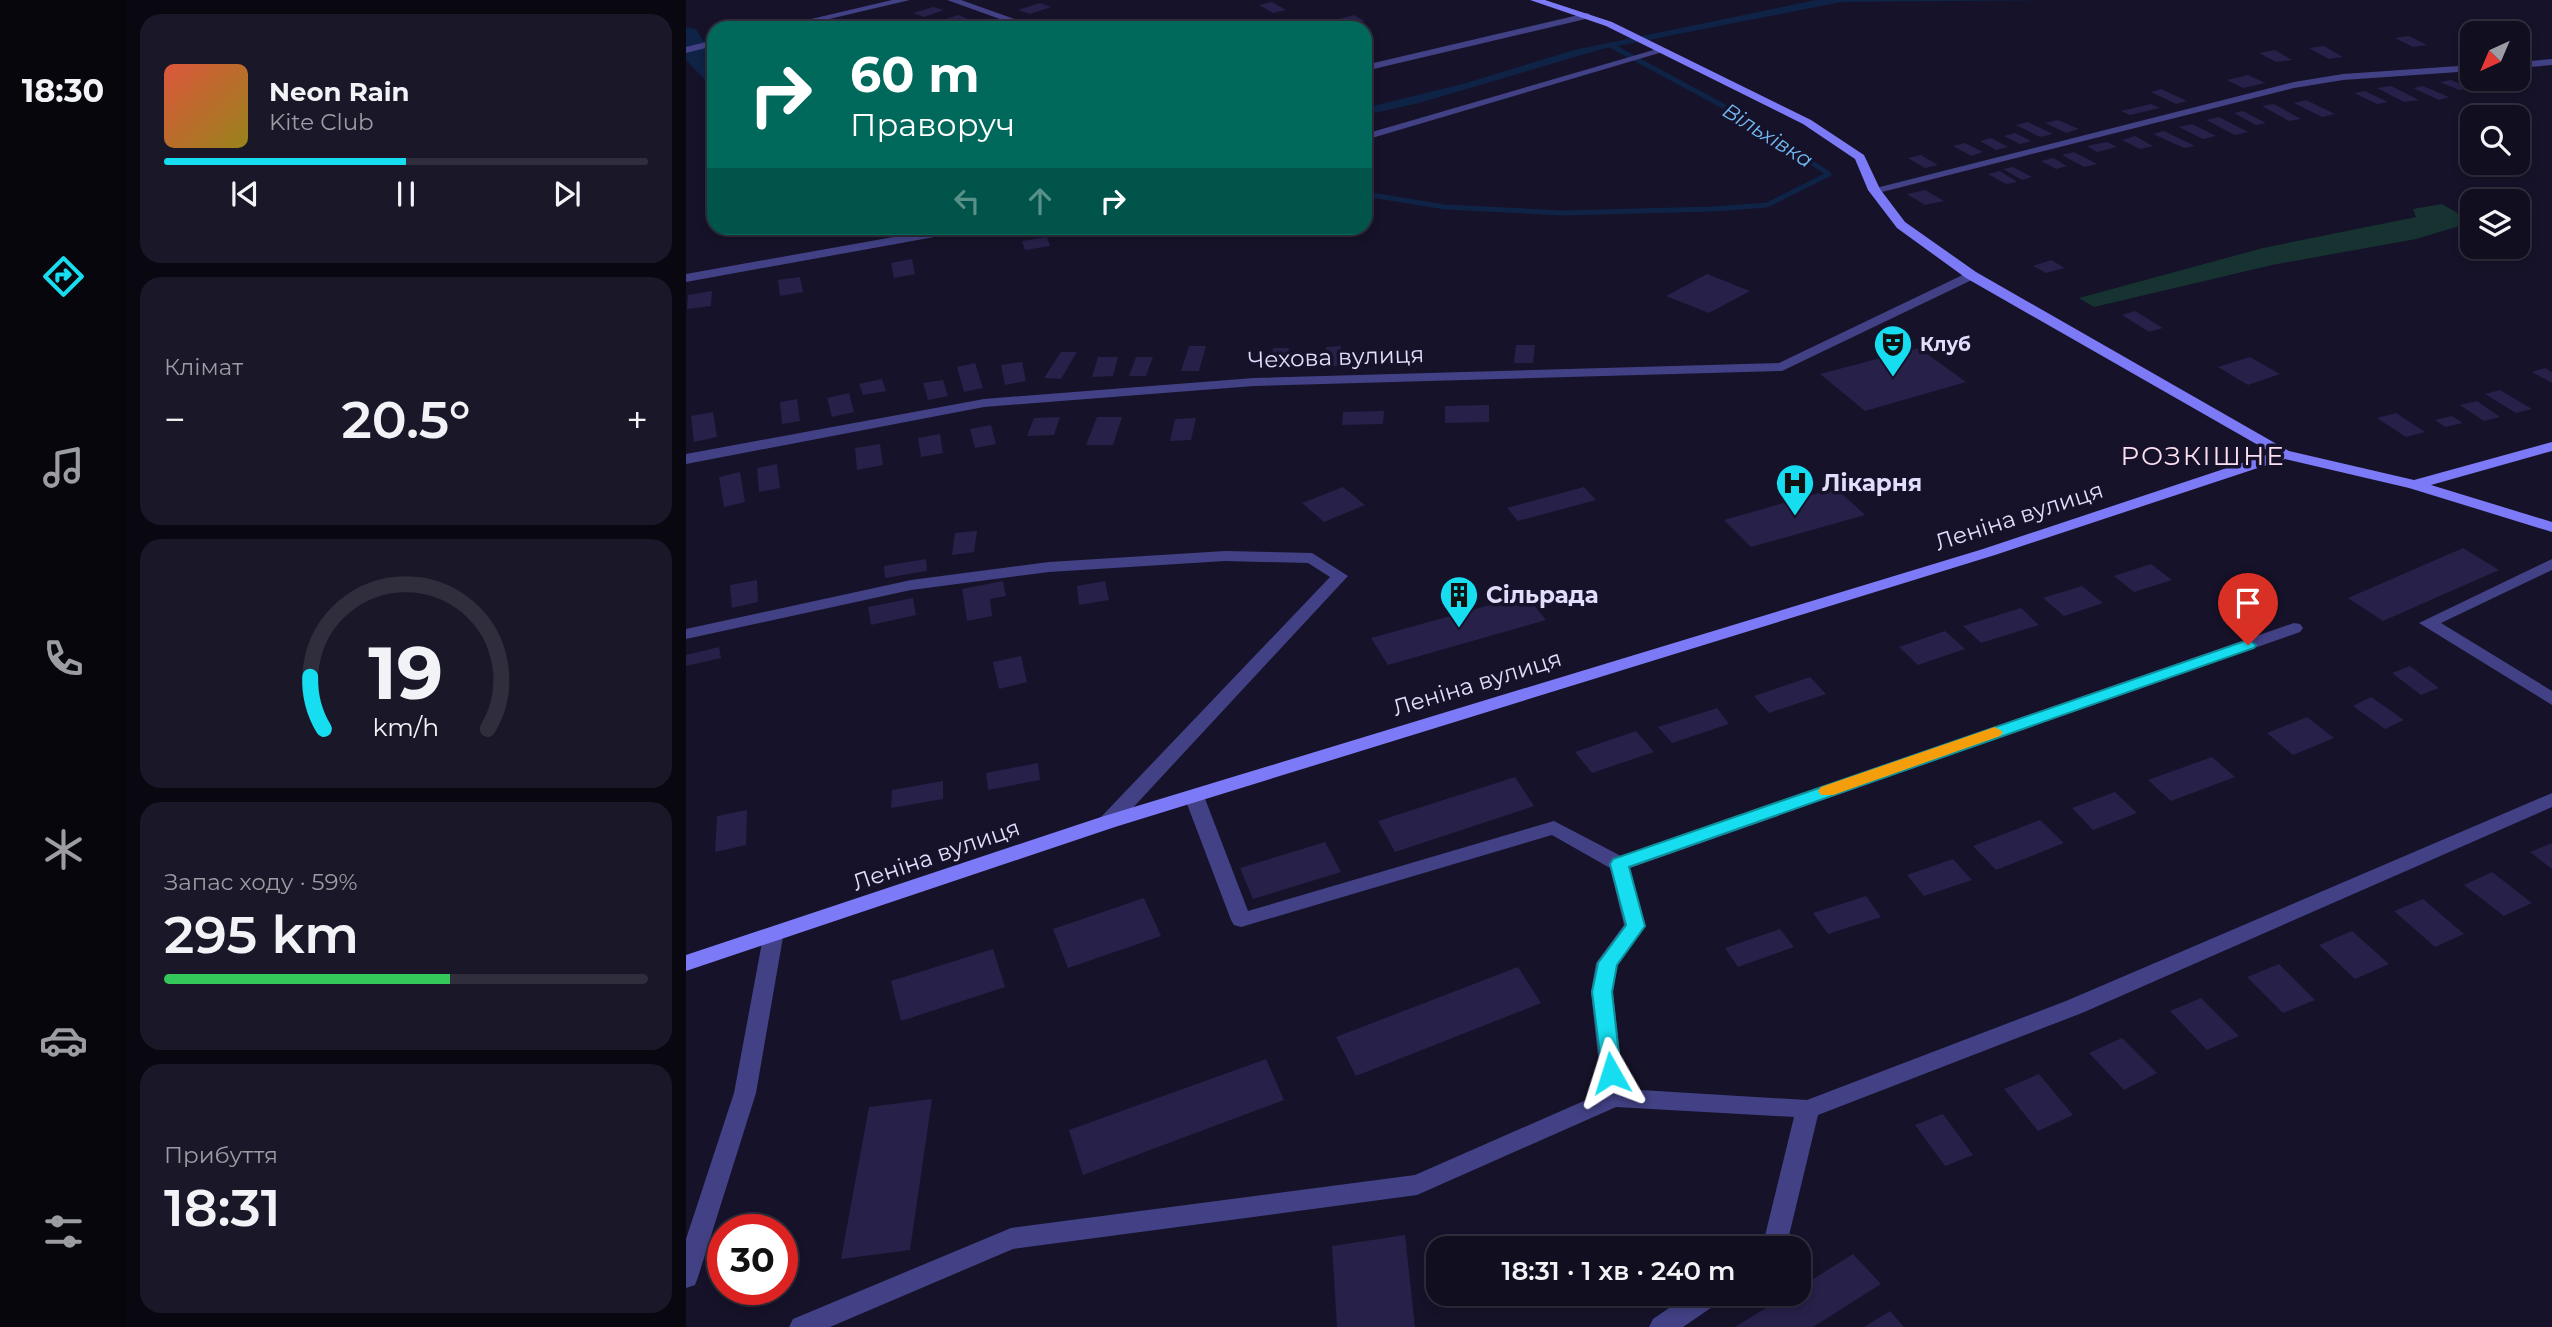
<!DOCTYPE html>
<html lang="uk">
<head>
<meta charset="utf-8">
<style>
  body { margin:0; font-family:Montserrat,sans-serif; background:#191728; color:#f1f3f6; height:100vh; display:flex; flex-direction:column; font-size:26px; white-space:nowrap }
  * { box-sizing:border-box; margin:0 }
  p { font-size:23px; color:#9c9ca4 }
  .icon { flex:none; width:38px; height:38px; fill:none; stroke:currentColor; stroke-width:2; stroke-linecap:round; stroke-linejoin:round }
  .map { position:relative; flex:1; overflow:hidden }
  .panel { display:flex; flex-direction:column; gap:14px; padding:14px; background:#090811; width:560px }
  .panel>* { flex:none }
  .banner { position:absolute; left:21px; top:21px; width:665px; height:214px; border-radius:21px; box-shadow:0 4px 10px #0003,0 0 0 2px #302e3d; background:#00695c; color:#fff; overflow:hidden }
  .needle { width:46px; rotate:224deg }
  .tools { position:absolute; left:1774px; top:21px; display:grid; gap:14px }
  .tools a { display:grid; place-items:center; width:70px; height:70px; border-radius:14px; background:#100e1f; box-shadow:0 4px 10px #0003,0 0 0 2px #302e3d; font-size:35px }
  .speed { position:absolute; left:21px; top:1214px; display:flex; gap:14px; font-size:35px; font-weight:700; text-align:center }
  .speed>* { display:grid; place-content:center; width:91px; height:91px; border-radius:50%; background:#100e1f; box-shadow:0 4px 10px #0003,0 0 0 2px #302e3d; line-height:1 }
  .speed .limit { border:10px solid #d22; background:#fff; color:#111 }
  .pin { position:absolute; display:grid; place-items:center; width:60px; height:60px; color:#fff; margin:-72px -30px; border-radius:50% 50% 50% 0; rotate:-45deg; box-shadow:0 0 7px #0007 }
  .pin .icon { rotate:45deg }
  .me { position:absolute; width:77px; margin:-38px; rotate:354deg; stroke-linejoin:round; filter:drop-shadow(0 0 5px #0008) }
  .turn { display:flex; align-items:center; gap:24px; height:147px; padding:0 28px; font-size:32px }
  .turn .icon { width:91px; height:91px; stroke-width:2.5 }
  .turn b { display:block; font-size:49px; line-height:60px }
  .lanes { display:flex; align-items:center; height:66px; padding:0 28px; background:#0003; justify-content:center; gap:35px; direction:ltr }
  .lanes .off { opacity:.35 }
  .big { font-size:52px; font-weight:600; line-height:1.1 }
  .panel .card { flex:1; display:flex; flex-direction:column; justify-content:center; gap:10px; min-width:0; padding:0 24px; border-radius:21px; background:#191728 }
  .panel .dial { align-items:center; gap:0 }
  .dial svg { height:182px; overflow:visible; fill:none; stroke:#302e3d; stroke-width:7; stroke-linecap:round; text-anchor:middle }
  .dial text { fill:#f1f3f6; stroke:none }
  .song { display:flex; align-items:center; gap:21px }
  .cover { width:84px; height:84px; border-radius:10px; background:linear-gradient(135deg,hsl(10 70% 55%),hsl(50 70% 35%)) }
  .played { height:7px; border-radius:4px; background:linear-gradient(90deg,#16ddef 50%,#302e3d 50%) }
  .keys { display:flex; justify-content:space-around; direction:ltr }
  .heat { display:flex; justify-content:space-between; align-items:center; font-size:38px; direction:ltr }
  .charge { height:10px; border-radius:5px; background:linear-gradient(90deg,#34c759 59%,#302e3d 0) }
  .trip { position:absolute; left:740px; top:1236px; width:385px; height:70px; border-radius:21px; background:#100e1f; box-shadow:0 4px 10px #0003,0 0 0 2px #302e3d; font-weight:600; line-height:70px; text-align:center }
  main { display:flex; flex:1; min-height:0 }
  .tab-bar { display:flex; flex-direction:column; width:126px; justify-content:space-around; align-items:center; background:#06060c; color:#9c9ca4 }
  .tab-bar .icon { width:49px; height:49px }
  .tab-bar .selected { color:#16ddef }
  .tab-bar b { font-size:32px; color:#f1f3f6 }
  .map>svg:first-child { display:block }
  .green { fill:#163331 }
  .water { fill:#0f2346 }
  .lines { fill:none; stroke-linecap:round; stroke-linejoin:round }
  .stream { stroke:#0f2346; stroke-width:5 }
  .river { fill:#0f2346; fill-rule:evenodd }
  .building { fill:#272049 }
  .street { fill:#424185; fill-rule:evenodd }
  .secondary { fill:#7c7af6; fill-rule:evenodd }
  .route { fill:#16ddef; stroke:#0e909b; stroke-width:2 }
  .slow { fill:#f59e0b }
  .labels { text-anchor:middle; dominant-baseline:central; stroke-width:7; stroke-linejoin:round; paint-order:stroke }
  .far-poi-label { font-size:19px; font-weight:bold; fill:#e0ddfd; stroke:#161229; text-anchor:start }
  .far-water-label { font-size:21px; font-style:italic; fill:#72baf6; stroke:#161229 }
  .street-label { font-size:23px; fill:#e0ddfd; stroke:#161229 }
  .poi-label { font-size:23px; font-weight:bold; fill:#e0ddfd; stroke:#161229; text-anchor:start }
  .quarter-label { font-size:26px; letter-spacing:2px; fill:#fddff2; stroke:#161229 }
</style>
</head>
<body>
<main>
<nav class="tab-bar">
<b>18:30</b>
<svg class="icon selected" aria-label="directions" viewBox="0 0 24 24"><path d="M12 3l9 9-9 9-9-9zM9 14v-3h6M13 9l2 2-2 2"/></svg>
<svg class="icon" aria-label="music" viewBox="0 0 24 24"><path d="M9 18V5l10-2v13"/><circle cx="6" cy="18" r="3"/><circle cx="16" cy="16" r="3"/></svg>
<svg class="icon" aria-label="phone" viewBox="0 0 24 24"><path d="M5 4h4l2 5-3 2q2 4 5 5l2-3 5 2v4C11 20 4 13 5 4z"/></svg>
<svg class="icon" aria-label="climate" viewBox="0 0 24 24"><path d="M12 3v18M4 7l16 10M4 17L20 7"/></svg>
<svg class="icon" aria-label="car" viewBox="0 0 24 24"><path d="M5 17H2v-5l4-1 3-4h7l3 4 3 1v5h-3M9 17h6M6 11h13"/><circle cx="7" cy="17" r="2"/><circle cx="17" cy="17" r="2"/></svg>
<svg class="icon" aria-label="filters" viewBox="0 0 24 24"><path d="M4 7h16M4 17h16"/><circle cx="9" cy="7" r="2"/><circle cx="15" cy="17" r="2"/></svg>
</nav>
<section class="panel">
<div class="card">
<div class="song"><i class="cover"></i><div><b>Neon Rain</b><p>Kite Club</p></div></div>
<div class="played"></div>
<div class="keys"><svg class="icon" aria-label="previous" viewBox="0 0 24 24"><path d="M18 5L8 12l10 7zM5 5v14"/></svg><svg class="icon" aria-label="pause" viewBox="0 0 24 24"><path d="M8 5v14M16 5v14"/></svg><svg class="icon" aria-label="next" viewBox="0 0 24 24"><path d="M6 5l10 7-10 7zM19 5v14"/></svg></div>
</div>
<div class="card"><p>Клімат</p>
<div class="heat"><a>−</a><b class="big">20.5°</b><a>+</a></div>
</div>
<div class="card dial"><svg viewBox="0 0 100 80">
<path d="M14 69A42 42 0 1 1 86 69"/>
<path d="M14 69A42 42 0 0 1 8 46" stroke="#16ddef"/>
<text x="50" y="56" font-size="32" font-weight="700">19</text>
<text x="50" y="72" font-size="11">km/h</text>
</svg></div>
<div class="card"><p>Запас ходу · 59%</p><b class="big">295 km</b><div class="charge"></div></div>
<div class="card"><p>Прибуття</p><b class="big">18:31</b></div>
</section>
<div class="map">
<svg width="1866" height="1327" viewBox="0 0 1866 1327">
  <rect width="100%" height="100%" fill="#161229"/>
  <path class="green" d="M1756 204 1787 222 1730 239 1586 265 1408 307 1393 298 1577 248 1730 217 1727 209Z"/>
  <path class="water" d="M1130 0H1388L1155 2 916 49 733 103 679 115V108L780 83 888 50Z"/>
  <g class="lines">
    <path class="stream" d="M679 194 759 207 877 213 1027 209 1081 205 1143 174 1052 114 924 45"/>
    <path class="river" d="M0 27 10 29 28 58V82L18 79 0 60Z"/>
  </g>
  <path class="building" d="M586 2 600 10 587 13 573 5Z
    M354 3 365 7 344 14 332 10Z
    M247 7 258 10 238 17 227 13Z
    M272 15 282 19 262 26 251 22Z
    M668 15 679 21 657 27 645 21Z
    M1723 36 1741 45 1727 47 1709 38Z
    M1638 46 1657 57 1643 59 1623 48Z
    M1589 50 1606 60 1590 62 1573 53Z
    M1562 75 1579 83 1557 88 1541 80Z
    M1801 79 1824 89 1813 91 1790 82Z
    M1765 80 1784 88 1773 90 1754 82Z
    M1705 86 1733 100 1718 102 1691 88Z
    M1737 86 1763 97 1753 100 1727 88Z
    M1475 89 1501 101 1490 104 1465 92Z
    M1679 91 1702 102 1691 104 1668 93Z
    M1620 100 1649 114 1636 117 1608 103Z
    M1465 104 1474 108 1444 115 1435 111Z
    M1588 104 1615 119 1603 121 1576 106Z
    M1557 111 1580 123 1570 125 1548 113Z
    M1533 117 1562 132 1549 135 1520 120Z
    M1372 120 1393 129 1380 133 1359 123Z
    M1342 122 1367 134 1354 137 1330 125Z
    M1506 124 1530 136 1517 139 1493 127Z
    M1478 131 1509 146 1498 148 1467 134Z
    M1329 133 1345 141 1334 144 1318 136Z
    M1449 136 1467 146 1454 149 1436 140Z
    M1305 138 1322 147 1310 150 1294 141Z
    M1421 142 1431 147 1411 152 1401 146Z
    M1279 143 1297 152 1285 156 1267 146Z
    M1388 152 1411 164 1398 167 1376 155Z
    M1235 155 1252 165 1239 168 1222 158Z
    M1367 158 1381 166 1370 169 1355 161Z
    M1327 167 1346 177 1336 180 1317 169Z
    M1314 171 1331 182 1320 184 1302 174Z
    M1239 190 1258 201 1239 205 1221 194Z
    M361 237 364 246 339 250 336 241Z
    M226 259 229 274 208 278 205 263Z
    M1365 260 1379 268 1360 273 1347 266Z
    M1021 274 1064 291 1023 313 980 296Z
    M114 277 117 292 94 296 92 280Z
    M26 291 25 306 1 309 2 295Z
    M1449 311 1477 328 1463 332 1436 315Z
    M830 345H849L847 363H828Z
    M503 346H520L513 371H495Z
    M655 346 654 366H638L640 347Z
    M587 348H603L599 368H583Z
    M1233 348 1280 382 1179 411 1134 374Z
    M375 352H391L375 379 358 378Z
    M412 357H432L427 376 406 377Z
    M450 357H467L460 376H443Z
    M1564 357 1594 374 1562 385 1532 367Z
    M336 362 340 381 319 385 315 365Z
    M289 363 297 388 278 392 271 367Z
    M1859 368 1866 372V383L1846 372Z
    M196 379 200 391 177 395 173 384Z
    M257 380 262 396 242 400 237 383Z
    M1814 390 1846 409 1830 413 1799 394Z
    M163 393 168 412 146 417 141 398Z
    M111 399 114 421 96 424 94 402Z
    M1791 401 1814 417 1798 421 1774 405Z
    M803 405V422L759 423V406Z
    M698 411 697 424 656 425 657 412Z
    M27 412 31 437 8 442 5 416Z
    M1710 413 1739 432 1720 437 1691 418Z
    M1766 416 1777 423 1759 427 1749 420Z
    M374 417 368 435 341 436 348 418Z
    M411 417H436L427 445H400Z
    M510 418 505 440 484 441 489 419Z
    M305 425 310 444 289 448 284 429Z
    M254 434 257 453 235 457 232 438Z
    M194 444 197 465 171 470 169 448Z
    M91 464 94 488 73 492 71 468Z
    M54 472 59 502 38 507 33 477Z
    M657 487 679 505 638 522 616 503Z
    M898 487 910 500 832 521 821 508Z
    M1150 488 1179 515 1065 547 1038 520Z
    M291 531 288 552 266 555 269 533Z
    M1777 548 1813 570 1697 621 1662 598Z
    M240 559 241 571 199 578 198 566Z
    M1465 564 1486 580 1448 592 1428 576Z
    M71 580 72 602 46 608 44 585Z
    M317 581 320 596 304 599 306 616 281 621 276 589Z
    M419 581 423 600 393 605 391 586Z
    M1396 586 1417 603 1378 616 1357 598Z
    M840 595 860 620 702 665 685 638Z
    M227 598 230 615 185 625 182 607Z
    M1335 608 1353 625 1295 643 1277 626Z
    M1259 631 1279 649 1232 665 1213 647Z
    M33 647 35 658 0 666V655Z
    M335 656 341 682 313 689 307 662Z
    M1724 666 1753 688 1735 695 1706 673Z
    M1124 677 1140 694 1083 713 1068 696Z
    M1685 697 1718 720 1699 729 1667 706Z
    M1031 708 1043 724 986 743 972 727Z
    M1621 717 1648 738 1607 755 1581 733Z
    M950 731 968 752 906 773 889 752Z
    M1526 757 1549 777 1485 801 1462 780Z
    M352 763 354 780 302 790 300 773Z
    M829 777 848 806 709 852 692 821Z
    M257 781V799L205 808 206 790Z
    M1429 792 1451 813 1407 830 1386 808Z
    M61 810 60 845 29 852 31 816Z
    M1354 820 1378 843 1310 870 1287 846Z
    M639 842 655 872 567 899 554 868Z
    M1866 843V869L1844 852Z
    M1267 859 1286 880 1238 896 1221 875Z
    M1806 872 1846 903 1818 916 1778 885Z
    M1180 896 1195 917 1142 934 1127 913Z
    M458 898 475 936 382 968 367 929Z
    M1737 899 1778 934 1749 947 1708 911Z
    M1094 929 1108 947 1052 967 1039 948Z
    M1666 931 1703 964 1669 979 1633 945Z
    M307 949 319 987 215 1021 205 981Z
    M1593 964 1629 1000 1597 1013 1561 977Z
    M832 967 855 1003 670 1076 650 1037Z
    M1515 998 1553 1036 1521 1050 1484 1011Z
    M1436 1038 1471 1073 1438 1090 1403 1053Z
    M580 1059 598 1100 397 1175 383 1130Z
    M1353 1074 1387 1115 1352 1131 1318 1089Z
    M246 1099 224 1250 155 1259 183 1107Z
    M1257 1114 1287 1155 1259 1166 1229 1125Z
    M719 1235 729 1327H651L646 1246Z
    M1167 1254 1195 1284 1127 1327H1049L1104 1293H1113V1288Z
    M1204 1311 1218 1327H1178Z"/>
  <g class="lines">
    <path class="street" d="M206 0H224L105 28H87Z
      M261 0H275L354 28H339Z
      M901 13 904 14V18L679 71V65Z
      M28 40V46L0 53V47Z
      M971 49 980 51 679 140V134Z
      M1866 59V65L1832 68V62Z
      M1787 65V71L1657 80 1608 88 1188 194 1182 190 1608 82 1657 74Z
      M258 228H282L276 232 0 282V274Z
      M1285 271 1291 275 1290 278 1096 371 568 386 298 407 0 464V454L298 399 568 378 1093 363Z
      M539 551 626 553 662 576 429 827H415L412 822 415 817 644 577 622 563 539 561 363 572 225 590 0 639V629L225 580 363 562Z
      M1866 559V570L1755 623 1866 691V705L1733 623Z
      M1608 623 1614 624 1617 628 1614 632 944 868 959 926 931 965 927 992 938 1089 1121 1100 1380 1001 1866 793V807L1396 1013 1132 1115 1100 1248H1076L1108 1117 930 1107 731 1195 327 1249 144 1327H103L107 1319 325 1228 729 1175 916 1093 905 992 910 963 938 925 924 868 866 835 555 927 548 925 545 920 498 796 501 791H515L518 796 562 911 868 821 935 856Z
      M87 929 94 932 97 937 70 1093 12 1277 9 1285 0 1288V1239L48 1093 77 937 80 932Z
      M1005 1293H1038L1035 1301 997 1327H963L967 1319Z"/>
    <path class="secondary" d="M844 0H859L926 22 1125 120 1178 155 1194 189 1219 222 1290 272 1603 451 1728 480 1866 442V451L1745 485 1866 522V532L1723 488 1599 459 1309 555 429 827 0 971V955L415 817 1297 549 1586 453 1280 278 1211 228 1182 190 1169 159 1117 124 920 26Z"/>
  </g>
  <path class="route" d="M1562 640 1570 645 1568 648 943 867 959 926 931 965 926 992 935 1073 932 1078H917L906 992 912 963 940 925 924 864 927 859Z"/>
  <path class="slow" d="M1309 727 1317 732 1314 736 1147 795H1135L1132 791 1135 787Z"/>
  <defs>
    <g id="theatre-pin" transform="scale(2.0125)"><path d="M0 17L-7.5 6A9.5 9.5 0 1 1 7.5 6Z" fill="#16ddef" stroke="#161229"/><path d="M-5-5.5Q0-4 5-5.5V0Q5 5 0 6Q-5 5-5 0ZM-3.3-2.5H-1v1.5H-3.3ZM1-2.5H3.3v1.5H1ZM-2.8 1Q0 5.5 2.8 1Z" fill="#111"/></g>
    <g id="hospital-pin" transform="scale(2.0125)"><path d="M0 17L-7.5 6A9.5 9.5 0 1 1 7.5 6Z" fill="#16ddef" stroke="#161229"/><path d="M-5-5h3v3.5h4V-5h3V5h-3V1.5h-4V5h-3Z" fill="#111"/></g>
    <g id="building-pin" transform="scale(2.0125)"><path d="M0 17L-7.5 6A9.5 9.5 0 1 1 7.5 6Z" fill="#16ddef" stroke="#161229"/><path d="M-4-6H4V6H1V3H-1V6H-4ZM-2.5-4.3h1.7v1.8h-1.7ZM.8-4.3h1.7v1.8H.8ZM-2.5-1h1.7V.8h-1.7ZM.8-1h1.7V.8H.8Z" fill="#111"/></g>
  </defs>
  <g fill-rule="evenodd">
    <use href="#theatre-pin" x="1207" y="344"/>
    <use href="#hospital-pin" x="1109" y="483"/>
    <use href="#building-pin" x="773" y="595"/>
  </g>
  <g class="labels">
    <g class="far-poi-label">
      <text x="1234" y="344">Клуб</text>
    </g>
    <g class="far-water-label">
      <text transform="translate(1082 135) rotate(32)">Вільхівка</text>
    </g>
    <g class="street-label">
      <text transform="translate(650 357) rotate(-2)">Чехова вулиця</text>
      <text transform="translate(1333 516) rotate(-18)">Леніна вулиця</text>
      <text transform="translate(791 683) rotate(-17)">Леніна вулиця</text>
      <text transform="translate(250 855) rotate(-19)">Леніна вулиця</text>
    </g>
    <g class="poi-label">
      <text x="1136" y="483">Лікарня</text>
      <text x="800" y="595">Сільрада</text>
    </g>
    <g class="quarter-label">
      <text x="1517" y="456">РОЗКІШНЕ</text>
    </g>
  </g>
</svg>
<div class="tools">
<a><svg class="needle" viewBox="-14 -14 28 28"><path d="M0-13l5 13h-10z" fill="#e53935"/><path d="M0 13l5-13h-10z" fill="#9c9ca4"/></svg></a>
<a><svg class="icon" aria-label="search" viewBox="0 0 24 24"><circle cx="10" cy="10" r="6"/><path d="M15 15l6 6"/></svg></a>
<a><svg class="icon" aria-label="layers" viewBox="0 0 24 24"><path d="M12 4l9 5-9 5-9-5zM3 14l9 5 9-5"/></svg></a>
</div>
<div class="speed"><div class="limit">30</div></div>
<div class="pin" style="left:1562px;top:645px;background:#d93025"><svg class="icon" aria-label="arrive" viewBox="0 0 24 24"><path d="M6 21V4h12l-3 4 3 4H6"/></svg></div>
<svg class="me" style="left:925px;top:1073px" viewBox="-20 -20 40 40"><path d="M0-17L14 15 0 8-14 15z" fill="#16ddef" stroke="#fff" stroke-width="4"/></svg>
<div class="trip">18:31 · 1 хв · 240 m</div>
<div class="banner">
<div class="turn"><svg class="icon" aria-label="right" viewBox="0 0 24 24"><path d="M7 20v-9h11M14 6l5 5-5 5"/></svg><div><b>60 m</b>Праворуч</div></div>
<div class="lanes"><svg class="icon off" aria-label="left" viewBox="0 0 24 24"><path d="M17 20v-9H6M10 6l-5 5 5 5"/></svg><svg class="icon off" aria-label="ahead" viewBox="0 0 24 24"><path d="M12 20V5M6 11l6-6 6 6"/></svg><svg class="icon" aria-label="right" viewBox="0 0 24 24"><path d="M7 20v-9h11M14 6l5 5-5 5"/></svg></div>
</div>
</div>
</main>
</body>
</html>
